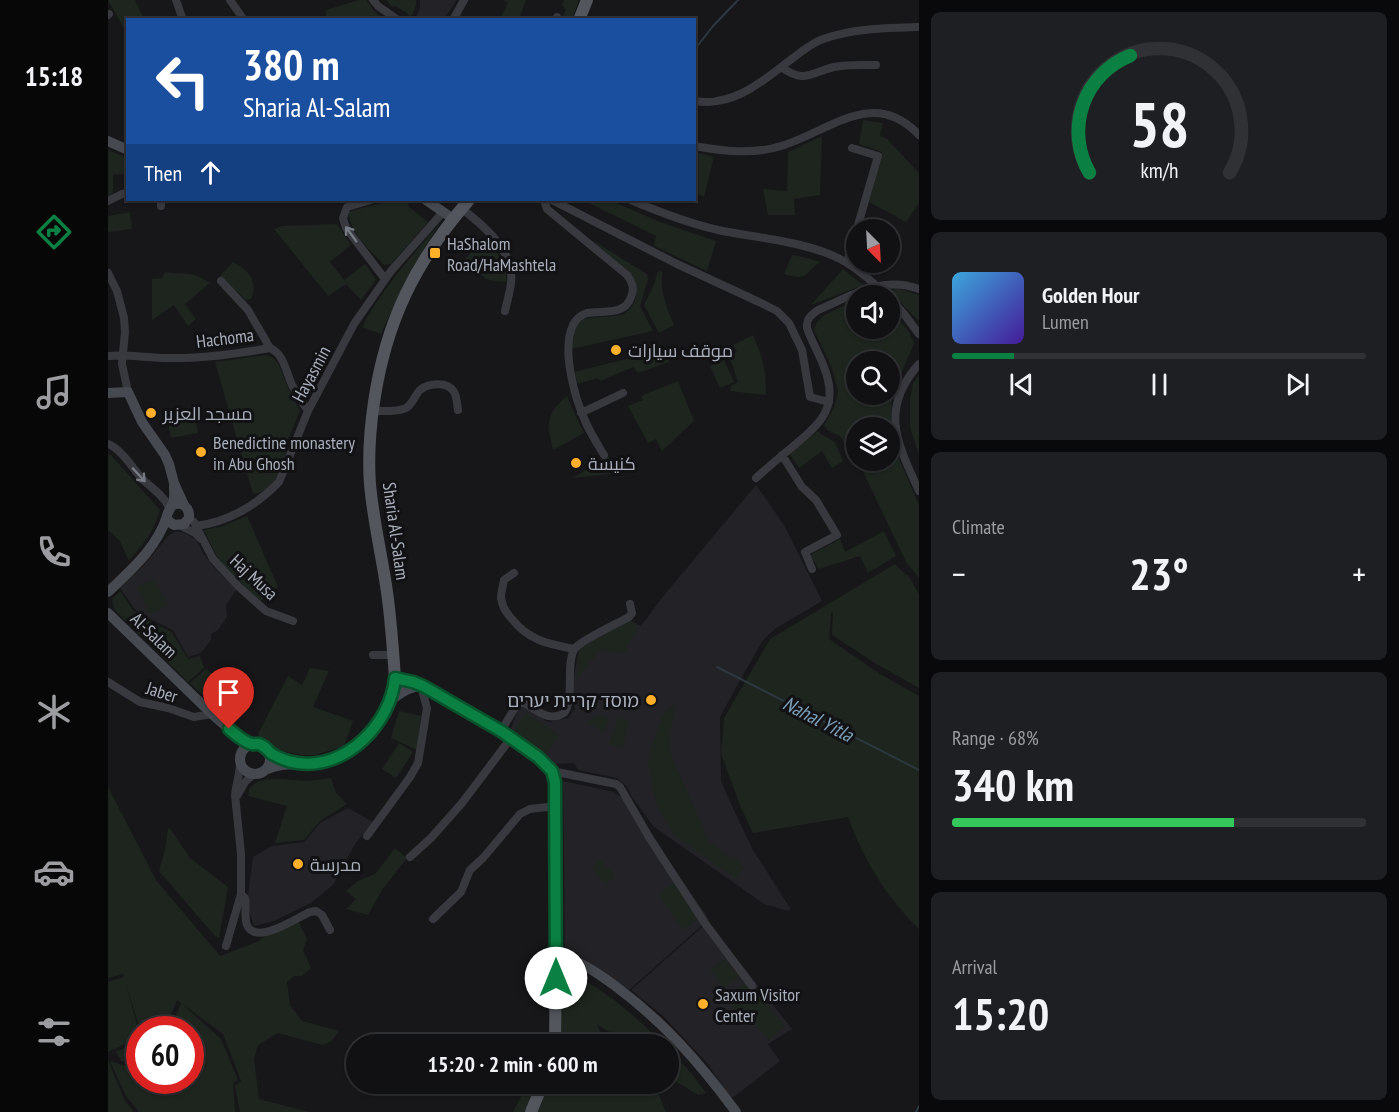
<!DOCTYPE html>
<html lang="en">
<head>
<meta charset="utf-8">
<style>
  body { margin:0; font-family:"PT Sans Narrow",Cairo,"Noto Sans Hebrew",sans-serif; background:#1e1f22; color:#f1f3f6; height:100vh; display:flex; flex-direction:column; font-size:22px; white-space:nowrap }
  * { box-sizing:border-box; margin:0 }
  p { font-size:20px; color:#9c9da0 }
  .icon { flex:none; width:33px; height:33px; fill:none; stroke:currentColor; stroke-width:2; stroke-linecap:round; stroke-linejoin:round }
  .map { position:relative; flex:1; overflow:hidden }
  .panel { display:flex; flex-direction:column; gap:12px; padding:12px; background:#09090b; width:480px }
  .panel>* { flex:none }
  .hud { position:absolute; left:18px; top:18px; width:570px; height:183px; border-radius:0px; box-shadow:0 2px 4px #0004,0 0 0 2px #303134; background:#1a4fa0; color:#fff; overflow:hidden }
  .needle { width:39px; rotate:156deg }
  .fabs { position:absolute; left:738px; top:219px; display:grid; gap:12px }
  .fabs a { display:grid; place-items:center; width:54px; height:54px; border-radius:50%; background:#111114; box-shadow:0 2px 4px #0004,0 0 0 2px #303134; font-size:30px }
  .speed { position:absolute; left:18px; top:1016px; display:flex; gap:12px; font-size:30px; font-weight:700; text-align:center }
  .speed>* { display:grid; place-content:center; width:78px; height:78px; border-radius:50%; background:#111114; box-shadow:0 2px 4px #0004,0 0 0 2px #303134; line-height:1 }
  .speed .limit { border:9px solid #d22; background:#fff; color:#111 }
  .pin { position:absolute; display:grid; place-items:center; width:51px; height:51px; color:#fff; margin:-62px -26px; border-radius:50% 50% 50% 0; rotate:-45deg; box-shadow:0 0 6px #0007 }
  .pin .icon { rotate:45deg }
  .me { position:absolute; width:66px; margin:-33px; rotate:0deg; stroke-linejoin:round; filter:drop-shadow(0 0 4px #0008) }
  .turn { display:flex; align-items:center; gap:21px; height:126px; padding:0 18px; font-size:27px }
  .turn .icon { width:78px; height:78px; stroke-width:2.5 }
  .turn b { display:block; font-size:42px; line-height:51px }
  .then { display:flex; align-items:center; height:57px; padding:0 18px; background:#0003; gap:12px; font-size:22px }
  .big { font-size:45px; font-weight:800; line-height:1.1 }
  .panel .widget { flex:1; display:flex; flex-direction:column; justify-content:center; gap:9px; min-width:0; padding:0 21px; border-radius:9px; background:#1e1f22 }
  .panel .dial { align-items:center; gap:0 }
  .dial svg { height:156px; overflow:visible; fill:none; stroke:#303134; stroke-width:7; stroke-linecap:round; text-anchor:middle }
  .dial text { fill:#f1f3f6; stroke:none }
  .song { display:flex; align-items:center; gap:18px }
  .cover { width:72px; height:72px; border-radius:9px; background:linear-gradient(135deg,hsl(200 70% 55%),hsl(260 70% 35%)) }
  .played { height:6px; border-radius:3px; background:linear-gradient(90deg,#0b8043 15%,#303134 15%) }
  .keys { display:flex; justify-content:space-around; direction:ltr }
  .heat { display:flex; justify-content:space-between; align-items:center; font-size:33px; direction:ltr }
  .charge { height:9px; border-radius:4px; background:linear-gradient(90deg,#34c759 68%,#303134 0) }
  .trip { position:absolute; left:238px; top:1034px; width:333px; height:60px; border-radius:30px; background:#111114; box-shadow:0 2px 4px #0004,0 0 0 2px #303134; font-weight:800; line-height:60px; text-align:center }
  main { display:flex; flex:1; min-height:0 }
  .menu { display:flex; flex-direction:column; width:108px; justify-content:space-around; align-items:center; background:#070708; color:#9c9da0 }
  .menu .icon { width:42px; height:42px }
  .menu .active { color:#0b8043 }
  .menu b { font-size:27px; color:#f1f3f6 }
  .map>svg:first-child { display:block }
  .built { fill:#232327 }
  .green { fill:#1d251e; fill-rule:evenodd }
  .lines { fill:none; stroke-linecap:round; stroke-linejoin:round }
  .stream { stroke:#2c373f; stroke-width:2 }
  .street { stroke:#38393f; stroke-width:8 }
  .secondary { stroke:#46494f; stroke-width:10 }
  .primary { stroke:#54565e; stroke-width:12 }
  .oneway { stroke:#767a83 }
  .route-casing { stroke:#07532c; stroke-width:15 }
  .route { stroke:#0b8043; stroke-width:10 }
  .poi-dot { fill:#ffaf2a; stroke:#121215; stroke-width:2 }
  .labels { text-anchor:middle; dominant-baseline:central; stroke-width:6; stroke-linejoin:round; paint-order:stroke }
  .poi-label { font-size:18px; fill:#a9afbb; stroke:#121215; text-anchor:start }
  .street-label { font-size:18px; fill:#a9afbb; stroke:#121215 }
  .water-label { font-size:20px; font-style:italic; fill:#7d9fb8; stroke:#121215 }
</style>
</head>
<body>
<main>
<nav class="menu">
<b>15:18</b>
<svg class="icon active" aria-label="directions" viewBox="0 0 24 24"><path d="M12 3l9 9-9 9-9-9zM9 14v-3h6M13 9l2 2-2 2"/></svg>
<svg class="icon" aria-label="music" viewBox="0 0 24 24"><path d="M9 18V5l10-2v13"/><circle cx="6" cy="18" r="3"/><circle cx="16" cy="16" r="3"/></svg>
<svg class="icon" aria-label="phone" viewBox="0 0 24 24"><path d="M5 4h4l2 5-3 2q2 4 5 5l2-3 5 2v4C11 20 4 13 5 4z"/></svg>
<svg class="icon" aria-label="climate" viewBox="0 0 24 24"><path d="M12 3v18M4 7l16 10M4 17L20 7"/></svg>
<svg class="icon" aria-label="car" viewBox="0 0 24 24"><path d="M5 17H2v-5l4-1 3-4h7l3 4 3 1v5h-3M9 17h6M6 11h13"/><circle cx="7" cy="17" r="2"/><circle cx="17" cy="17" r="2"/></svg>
<svg class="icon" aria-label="filters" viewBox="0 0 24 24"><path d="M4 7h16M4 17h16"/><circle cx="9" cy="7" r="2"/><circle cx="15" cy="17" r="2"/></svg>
</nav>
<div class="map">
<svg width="811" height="1112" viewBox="0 0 811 1112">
  <rect width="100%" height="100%" fill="#17171a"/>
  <path class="built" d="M312 0H349L340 13 334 19H307L312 8Z
    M648 485 676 525 714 601 667 629 655 640 630 684 612 717 613 781 629 817 645 850 682 908 681 911 656 904 545 826 524 797 519 787 509 778 470 770 466 763 447 764 401 734 411 707 413 706 440 722 460 718 467 709 463 695 471 648 521 620 533 626 553 599Z
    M66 532H74L81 535 88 540 95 553 103 564 128 590 118 605 119 617 110 630 103 634V640L93 653 80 657 65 630 34 615 26 608 12 588 36 565 60 536Z
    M455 781 506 792 519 801 601 919 521 990 457 950Z
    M240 808 265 822 247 844 225 885 203 903 166 921 146 926 139 905 145 857 164 846 196 842 212 823Z
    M600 922 684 1029 660 1044 672 1061 623 1099 599 1063 554 1015 523 990Z"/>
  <path class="green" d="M0 0H27L36 19 20 20 19 34Z
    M251 0H258L268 13 276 19H218V10Z
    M278 0H308V5L303 18 299 13 289 7 283 6Z
    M396 0H418L411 19H396L393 17 400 3Z
    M456 0H471L464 19H454L458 10 454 5Z
    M755 120 775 123 772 135 779 139 811 173V203L798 222 761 202 774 152 751 144Z
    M714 136 712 195 686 199 687 215H660L655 189 679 191 680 152Z
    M0 150 20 158 19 173 5 175V193L0 196Z
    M587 152 606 157 596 197 587 192Z
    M287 200H298L301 207 320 222 283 264 276 265C264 252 240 231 241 212L246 210Z
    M475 200H501L552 222 608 241 599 271 546 246 548 236Z
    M22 212 24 229 0 232V216Z
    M332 223C309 259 290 296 273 334L254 327C274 288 304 256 332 223Z
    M229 224 243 245 222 262 236 280 257 264 268 280 253 300 238 284 220 296 166 229 174 226Z
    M378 238C389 251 398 264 399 282L384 281 377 278 356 260Z
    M484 240 539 274 540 279 532 306 545 331 463 349 468 326 472 321 480 318 514 315 523 308 528 298V283L524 275Z
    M684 255 695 257 712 262C695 275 700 281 676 274Z
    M125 262C140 270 151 281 143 299L138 300 112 276Z
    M735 269 755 285 703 305Z
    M550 271 555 272C550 289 560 310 566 325L551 333 536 305 545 287Z
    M57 272C76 275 84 270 102 283L77 304 88 319 80 326 66 305 44 320V279L54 278Z
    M789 288 811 295V321L781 291Z
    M748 300V328H782V309L801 332 806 343 784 395 783 418 784 443 811 505V578L798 562 750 461 782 460V428H748V458L732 436 719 430 716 425 726 408 730 391 724 368 706 330 708 323 716 315ZM748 362H782V394H748Z
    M645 335C655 358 658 370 658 395L622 391 623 386 630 382 621 356 629 352 625 345Z
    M555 350 561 362 530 373 525 367 492 381 490 378 470 384 466 372Z
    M158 355 164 357 170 363 181 390 192 411 178 444 180 449C173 468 168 491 145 494L107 362Z
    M616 360 626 382 612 388 602 366Z
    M811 375V455L802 427V399L805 383Z
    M570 381 586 421 554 451 548 439 540 443 520 406 535 400 533 396Z
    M459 396 465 410 476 433 445 450C439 422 437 415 459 396Z
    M86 413 90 433 63 438 59 418Z
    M710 431 713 434 727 442 735 461 724 468 714 451 691 468 681 453Z
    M0 454 3 455 52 510C45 534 36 543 21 561L12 541 0 530Z
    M500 456 510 473 465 478Z
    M139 516 170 587 152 601 117 567 109 557 96 530 115 526Z
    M776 531 788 556 760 573 752 556 711 569 702 555 732 539 737 552Z
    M787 564 798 575H800L811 594V688L770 665 724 635 725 612 723 613 721 639 772 674 811 696V929C779 898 755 859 740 817L645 833 633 808 613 754 616 718 662 639Z
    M47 579 60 606 42 614 29 587Z
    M12 591 25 610 33 617 64 632 80 659 92 656 96 668 80 682 6 609 4 599Z
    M522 621 530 626 515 654 492 649 469 679 470 653 472 648Z
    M202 668 221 671 205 707 245 721 236 746 208 755H194L171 750 150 737 151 732 180 676 194 685Z
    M98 669 106 675H117L118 678 134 676 121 721 82 683Z
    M567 704 562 734V751L569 769 601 841 614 852 622 857 628 858 636 868 628 879 566 835 553 813 546 795 543 772 540 763 542 749 558 710Z
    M291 711 313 716 309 750 283 738Z
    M418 713 451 735 437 756 404 734Z
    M488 716H498L500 721 496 732 479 723Z
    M510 718 520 720 515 748 501 744Z
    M291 743 305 752 288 778 274 769Z
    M223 778 228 793 239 804 212 821 196 840 167 843 179 806 140 796C141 793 140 789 143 787 153 774 185 781 199 781 207 780 215 779 223 778Z
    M0 787 48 880 112 956 151 941 164 929 188 917 199 939 195 950 203 968 194 976H186L179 982 182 1005 194 1021 231 1031 224 1041 214 1045 170 1033 150 1045 146 1059 151 1099 201 1112H132L127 1086 133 1081 115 1034 73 1003 113 1039 130 1080 125 1083 127 1112H31L18 1096 2 1061C12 1064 22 1069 31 1066L32 1080H82V1029H63L73 1003 69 1000 57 1029H32L18 984 30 1029V1038L0 1052V982L16 977 15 974 0 978Z
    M62 828 82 858 120 887 111 938 107 936 51 871 57 850 60 829Z
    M287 848 299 858 274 890 260 915 238 909 248 899 238 891 250 881 267 874Z
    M493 860 507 876 497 884 484 867Z
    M566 883 590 919 575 930 550 894Z
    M616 959 631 976 617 988 602 970Z
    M453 968C492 986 525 1013 555 1044H520L489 1024 497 1044H447Z
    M637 983 643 991 647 988 677 1027 660 1040 637 1010 630 1014 618 998Z
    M31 1040V1061L29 1062 13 1061 8 1052Z
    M561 1050 583 1073 598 1093 590 1095 561 1077Z
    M0 1060 17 1101 26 1112H0Z
    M420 1083H541L551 1095 558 1112H405Z"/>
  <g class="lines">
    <path class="stream" d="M587 49 605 26 630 0
      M609 667 811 770
      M808 1112 811 1106"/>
    <path class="street" d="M68 0 75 20
      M122 0 136 20
      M265 0 270 6 290 20
      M0 15 1 14
      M345 20 356 0
      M448 20 449 17
      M673 67C697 84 701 73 726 67 740 64 754 65 768 65
      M586 101C594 102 602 103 609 101 638 97 662 75 685 58 694 51 704 43 715 39 746 28 779 28 811 27
      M586 146C614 151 645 155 673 146 721 132 765 86 811 135
      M53 200V206
      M263 200 239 207 235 218 238 228 277 279
      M436 200 439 209 519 275C524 282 527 288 523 297 517 316 495 310 479 313 473 315 468 319 465 325 453 350 467 399 478 423 483 434 490 445 496 455
      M444 200 569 264 651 302 669 311 681 323 694 350 702 397 721 402
      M523 200C551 212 580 223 610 230 648 238 697 241 732 259 749 268 765 282 779 296
      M0 201 14 194 20 193
      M353 208C376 226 407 251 403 283 402 292 399 302 397 311
      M739 263 770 156 744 148
      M0 273 9 291 16 318 17 332 14 364 20 392
      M113 281 140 310 162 348
      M782 298 796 314 811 334
      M0 356C20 354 40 358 60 358 94 359 128 354 162 348 176 354 178 372 184 385 189 394 194 402 200 411
      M811 364C771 409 789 443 811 491
      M265 411C273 411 291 412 298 408 304 405 307 395 312 390 320 383 340 381 346 392 349 397 349 404 350 410
      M473 413 515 393
      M0 444C13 449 25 468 34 479 44 488 55 495 61 507
      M674 455 694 487 708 500 729 535 697 552 704 569
      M648 478C659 468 671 458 683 448 706 429 728 413 720 380 716 361 705 346 699 328 698 319 703 315 710 310 743 296 774 275 811 289
      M86 522 105 559 130 586 158 611 185 621
      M73 526 87 533 93 539
      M88 526C120 522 149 505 171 482L200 411 246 324 283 271 335 212
      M406 573 396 580C395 586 393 592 393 598 394 606 399 614 404 619 421 641 441 644 466 649
      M265 655H285
      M0 682 32 702 60 708 86 717 104 714
      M393 731 411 701C427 707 439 724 456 713 467 700 457 663 467 648 474 640 510 623 521 617L524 613 522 604
      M444 771 503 783 508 784 512 787 541 837 596 922 644 986
      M129 796 137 782 146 774
      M259 836 302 777 310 763 319 708 315 694 316 687
      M302 857 323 838 354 803 403 738
      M133 894 137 898C139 907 135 919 140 927 151 944 188 918 202 912L208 911 214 915 222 930
      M325 919 353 892 362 870 375 858 412 814 422 809 448 806
      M118 946 133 894V854L127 795C128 784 132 774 132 763"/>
    <path class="secondary" d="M0 141 20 150
      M318 200 344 218
      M0 393 20 392 34 422 57 455 61 464 66 483 76 505
      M64 505C74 501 82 507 81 518L76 524 66 525C53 517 61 513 65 503 67 498 66 491 66 486
      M0 592C23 570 49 548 59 516
      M0 613 104 714 129 736 144 744
      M282 701C292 693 302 686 315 686
      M132 759a15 15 0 1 1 30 0a15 15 0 1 1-30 0Z
      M157 770C176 761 188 766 207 763 249 756 283 720 287 678
      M448 956C471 960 488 972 506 985 556 1022 591 1062 628 1112"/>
    <path class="primary" d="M471 20 479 0
      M361 200C307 262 278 321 266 402 262 429 260 457 262 484 265 520 274 556 279 592 283 620 285 649 287 678L305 682 318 688 393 731 435 761 444 771 447 782 448 956 447 1044
      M423 1112 435 1083"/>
  </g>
  <defs><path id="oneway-shaft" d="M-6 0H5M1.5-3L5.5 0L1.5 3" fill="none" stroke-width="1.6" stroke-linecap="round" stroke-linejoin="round" transform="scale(1.5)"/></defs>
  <g class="oneway">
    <use href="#oneway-shaft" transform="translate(243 234) rotate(-126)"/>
    <use href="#oneway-shaft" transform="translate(31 475) rotate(47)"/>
  </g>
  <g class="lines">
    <g class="route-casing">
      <path id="route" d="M121 729C127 734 135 742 144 744 150 745 148 742 153 745 158 747 160 751 164 754 171 758 181 762 190 763 238 770 283 723 287 678L305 682 315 686 393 731 430 757 444 771 447 782 448 978"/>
    </g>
    <use href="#route" class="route"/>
  </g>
  <g class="poi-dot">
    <rect x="321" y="247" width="12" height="12" rx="3"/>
    <circle cx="508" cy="350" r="6"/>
    <circle cx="43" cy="413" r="6"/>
    <circle cx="93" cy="452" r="6"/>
    <circle cx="468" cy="463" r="6"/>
    <circle cx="543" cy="700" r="6"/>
    <circle cx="190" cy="864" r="6"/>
    <circle cx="595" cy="1004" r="6"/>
  </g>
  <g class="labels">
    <g class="poi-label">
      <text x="339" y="243">HaShalom<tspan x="339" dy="21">Road/HaMashtela</tspan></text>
      <text x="520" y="350">موقف سيارات</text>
      <text x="55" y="413">مسجد العزير</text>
      <text x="105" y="442">Benedictine monastery<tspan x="105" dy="21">in Abu Ghosh</tspan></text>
      <text x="480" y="463">كنيسة</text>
      <text x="531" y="700" text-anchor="end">מוסד קריית יערים</text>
      <text x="202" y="864">مدرسة</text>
      <text x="607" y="994">Saxum Visitor<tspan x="607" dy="21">Center</tspan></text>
    </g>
    <g class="street-label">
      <text transform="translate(117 338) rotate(-7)">Hachoma</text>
      <text transform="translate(203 374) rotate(-62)">Hayasmin</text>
      <text transform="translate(288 531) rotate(82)">Sharia Al-Salam</text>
      <text transform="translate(146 577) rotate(43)">Haj Musa</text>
      <text transform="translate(46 635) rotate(44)">Al-Salam</text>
      <text transform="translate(54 692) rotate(17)">Jaber</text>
    </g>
    <g class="water-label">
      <text transform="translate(710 719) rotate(27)">Nahal Yitla</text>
    </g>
  </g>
</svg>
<div class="fabs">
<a><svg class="needle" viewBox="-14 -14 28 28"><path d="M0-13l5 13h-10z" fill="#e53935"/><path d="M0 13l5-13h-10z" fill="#9c9da0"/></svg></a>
<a><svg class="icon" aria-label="sound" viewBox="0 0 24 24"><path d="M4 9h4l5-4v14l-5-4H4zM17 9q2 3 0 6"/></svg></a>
<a><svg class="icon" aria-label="search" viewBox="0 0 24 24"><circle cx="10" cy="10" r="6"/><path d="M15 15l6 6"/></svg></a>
<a><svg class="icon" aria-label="layers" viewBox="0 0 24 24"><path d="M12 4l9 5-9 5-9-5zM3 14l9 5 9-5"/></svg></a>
</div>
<div class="speed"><div class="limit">60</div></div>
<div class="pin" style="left:121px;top:729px;background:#d93025"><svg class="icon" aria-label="arrive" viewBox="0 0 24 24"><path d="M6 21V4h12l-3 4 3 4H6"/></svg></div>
<svg class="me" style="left:448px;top:978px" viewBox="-20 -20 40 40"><circle r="19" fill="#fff"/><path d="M0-13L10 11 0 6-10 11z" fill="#0b8043"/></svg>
<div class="trip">15:20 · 2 min · 600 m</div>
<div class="hud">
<div class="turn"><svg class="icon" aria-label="left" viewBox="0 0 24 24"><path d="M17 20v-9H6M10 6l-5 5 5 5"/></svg><div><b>380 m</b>Sharia Al-Salam</div></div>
<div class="then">Then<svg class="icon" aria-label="ahead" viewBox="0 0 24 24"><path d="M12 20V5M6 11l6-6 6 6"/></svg></div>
</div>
</div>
<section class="panel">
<div class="widget dial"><svg viewBox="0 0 100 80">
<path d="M14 69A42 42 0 1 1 86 69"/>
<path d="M14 69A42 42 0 0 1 35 9" stroke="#0b8043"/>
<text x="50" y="56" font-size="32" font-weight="700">58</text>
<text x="50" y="72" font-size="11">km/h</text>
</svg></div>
<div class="widget">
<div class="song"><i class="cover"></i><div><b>Golden Hour</b><p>Lumen</p></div></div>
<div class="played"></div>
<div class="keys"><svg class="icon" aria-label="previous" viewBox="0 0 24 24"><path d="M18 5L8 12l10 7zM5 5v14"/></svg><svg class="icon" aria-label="pause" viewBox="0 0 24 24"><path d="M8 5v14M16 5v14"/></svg><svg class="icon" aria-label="next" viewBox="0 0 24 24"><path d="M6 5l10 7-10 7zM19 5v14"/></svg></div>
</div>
<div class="widget"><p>Climate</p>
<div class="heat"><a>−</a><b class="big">23°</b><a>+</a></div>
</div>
<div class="widget"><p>Range · 68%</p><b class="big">340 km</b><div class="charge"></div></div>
<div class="widget"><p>Arrival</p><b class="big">15:20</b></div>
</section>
</main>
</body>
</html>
